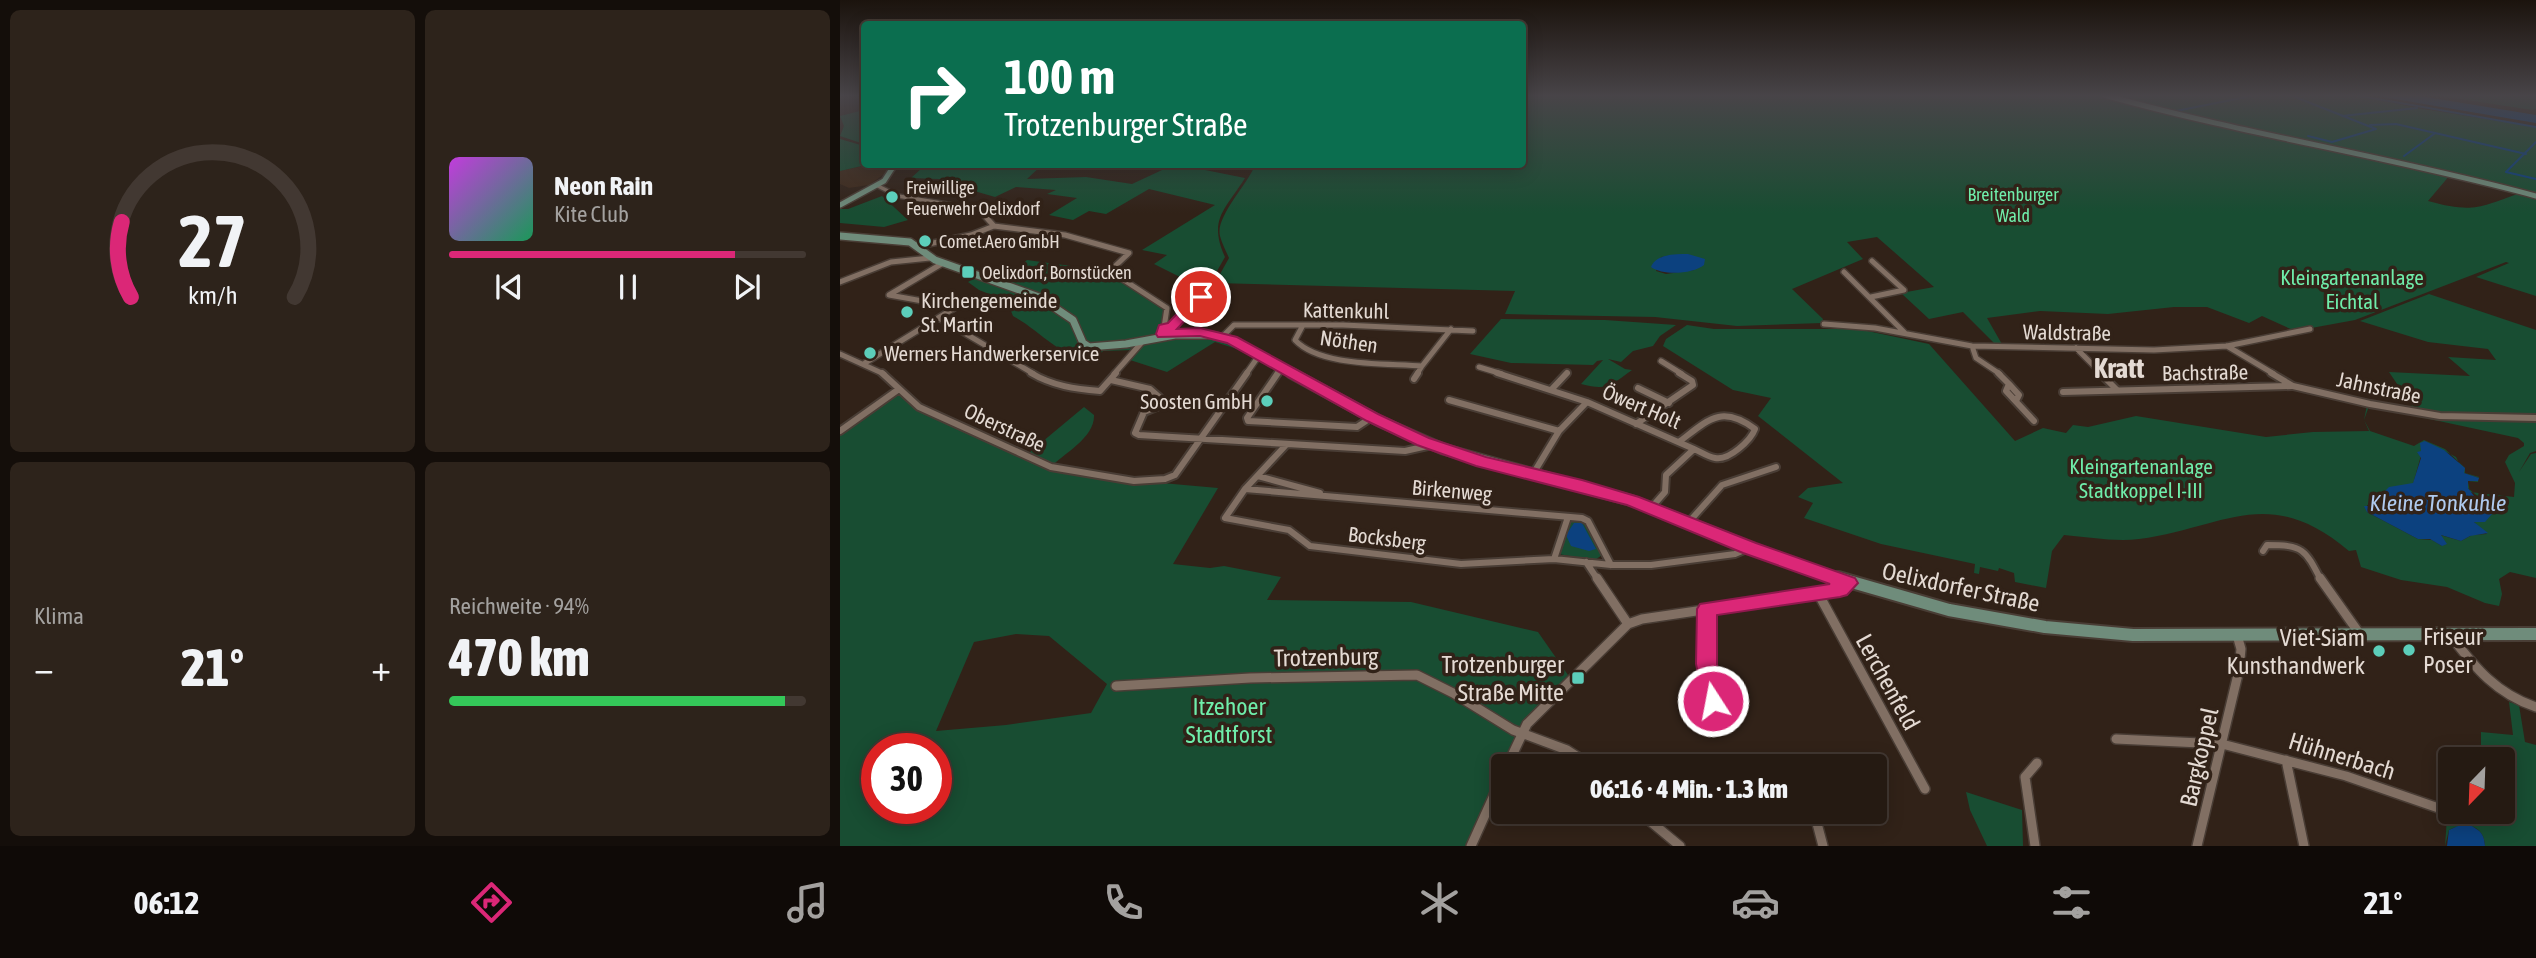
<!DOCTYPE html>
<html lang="de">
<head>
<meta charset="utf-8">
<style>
  body { margin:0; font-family:"Asap Condensed",sans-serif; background:#2d231b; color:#f1f3f6; height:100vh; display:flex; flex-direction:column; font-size:26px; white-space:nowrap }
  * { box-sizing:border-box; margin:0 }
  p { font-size:23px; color:#a3a19f }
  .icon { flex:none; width:38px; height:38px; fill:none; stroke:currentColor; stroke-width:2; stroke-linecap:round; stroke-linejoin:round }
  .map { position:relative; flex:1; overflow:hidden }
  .sheet { display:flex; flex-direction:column; gap:10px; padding:10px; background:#140e0a; width:840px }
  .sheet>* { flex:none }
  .banner { position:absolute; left:21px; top:21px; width:665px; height:147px; border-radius:7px; box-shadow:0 4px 18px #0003,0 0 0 2px #423832; background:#0b6e4f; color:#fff; overflow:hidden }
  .needle { width:46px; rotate:203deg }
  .fabs { position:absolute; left:1598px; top:747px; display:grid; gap:14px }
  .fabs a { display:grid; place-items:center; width:77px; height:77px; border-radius:7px; background:#251a12; box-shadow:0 4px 18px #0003,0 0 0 2px #423832; font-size:35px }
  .speed { position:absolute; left:21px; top:733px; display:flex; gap:14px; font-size:35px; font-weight:700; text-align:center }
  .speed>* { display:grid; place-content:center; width:91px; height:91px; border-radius:50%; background:#251a12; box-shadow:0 4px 18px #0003,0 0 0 2px #423832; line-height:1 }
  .speed .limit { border:10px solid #d22; background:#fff; color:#111 }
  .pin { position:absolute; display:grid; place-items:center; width:60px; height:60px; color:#fff; margin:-30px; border:4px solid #fff; border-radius:50%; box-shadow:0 2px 7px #0007 }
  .me { position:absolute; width:77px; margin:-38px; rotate:349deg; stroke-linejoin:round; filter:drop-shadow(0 0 5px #0008) }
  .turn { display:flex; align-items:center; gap:24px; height:147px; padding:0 28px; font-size:32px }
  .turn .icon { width:91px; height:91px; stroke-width:2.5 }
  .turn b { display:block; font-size:49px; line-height:60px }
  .big { font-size:52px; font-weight:800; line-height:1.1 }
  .sheet .card { flex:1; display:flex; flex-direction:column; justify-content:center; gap:10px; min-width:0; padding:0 24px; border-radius:10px; background:#2d231b }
  .sheet .dial { align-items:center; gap:0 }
  .dial svg { height:182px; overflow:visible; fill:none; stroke:#423832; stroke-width:7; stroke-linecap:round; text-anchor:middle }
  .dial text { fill:#f1f3f6; stroke:none }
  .song { display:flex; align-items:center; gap:21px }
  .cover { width:84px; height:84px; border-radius:10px; background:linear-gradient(135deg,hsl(290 70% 55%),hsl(150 70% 35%)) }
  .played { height:7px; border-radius:4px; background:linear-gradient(90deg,#db2777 80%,#423832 80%) }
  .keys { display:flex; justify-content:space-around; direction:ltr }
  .heat { display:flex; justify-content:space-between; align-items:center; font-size:38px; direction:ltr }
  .charge { height:10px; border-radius:5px; background:linear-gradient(90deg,#34c759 94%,#423832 0) }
  .sheet .tiles { flex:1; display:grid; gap:10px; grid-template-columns:repeat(2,1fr) }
  .trip { position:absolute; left:651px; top:754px; width:396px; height:70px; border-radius:7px; background:#251a12; box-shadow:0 4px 18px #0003,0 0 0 2px #423832; font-weight:800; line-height:70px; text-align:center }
  .tab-bar { display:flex; height:112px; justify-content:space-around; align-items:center; background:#0f0a07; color:#a3a19f }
  .tab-bar .icon { width:49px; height:49px }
  .tab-bar .active { color:#db2777 }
  .tab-bar b { font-size:32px; color:#f1f3f6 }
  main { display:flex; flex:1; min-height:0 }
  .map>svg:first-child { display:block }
  .built { fill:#3e2a1b }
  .green { fill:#184d32; fill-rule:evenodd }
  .water { fill:#0c417f }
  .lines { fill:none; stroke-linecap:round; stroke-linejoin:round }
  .stream { stroke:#0c417f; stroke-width:2 }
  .street-far3-casing { stroke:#493d35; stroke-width:6 }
  .street-far2-casing { stroke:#493d35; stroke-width:8 }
  .street-far1-casing { stroke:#493d35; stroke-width:10 }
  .street-casing { stroke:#493d35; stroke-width:12 }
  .secondary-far3-casing { stroke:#493d35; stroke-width:8 }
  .secondary-far2-casing { stroke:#493d35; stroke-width:10 }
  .secondary-far1-casing { stroke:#493d35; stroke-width:13 }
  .secondary-casing { stroke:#493d35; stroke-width:16 }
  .street-far3 { stroke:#816f63; stroke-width:3.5 }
  .street-far2 { stroke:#816f63; stroke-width:5 }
  .street-far1 { stroke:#816f63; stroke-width:6 }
  .street { stroke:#816f63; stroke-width:9 }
  .secondary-far3 { stroke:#6f8c7b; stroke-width:5 }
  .secondary-far2 { stroke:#6f8c7b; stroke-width:7 }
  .secondary-far1 { stroke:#6f8c7b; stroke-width:10 }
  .secondary { stroke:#6f8c7b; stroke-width:12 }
  .route { fill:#db2777; stroke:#8e194d; stroke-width:2 }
  .poi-dot { fill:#5cceba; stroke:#312218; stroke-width:2.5 }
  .labels { text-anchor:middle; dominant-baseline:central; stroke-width:7; stroke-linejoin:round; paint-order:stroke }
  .far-poi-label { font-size:18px; fill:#e4dad3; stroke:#312218; text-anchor:start }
  .far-park-label { font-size:18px; fill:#6fedaa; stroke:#312218 }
  .park-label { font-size:21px; fill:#6fedaa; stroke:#312218 }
  .poi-label { font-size:21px; fill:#e4dad3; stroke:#312218; text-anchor:start }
  .street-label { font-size:21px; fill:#e4dad3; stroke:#312218 }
  .water-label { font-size:23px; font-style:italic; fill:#afcaef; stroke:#312218 }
  .near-street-label { font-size:24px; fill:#e4dad3; stroke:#312218 }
  .near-poi-label { font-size:24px; fill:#e4dad3; stroke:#312218; text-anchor:end }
  .near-park-label { font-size:24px; fill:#6fedaa; stroke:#312218 }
  .district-label { font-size:28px; font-weight:bold; fill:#e4dad3; stroke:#312218 }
</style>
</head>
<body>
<main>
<section class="sheet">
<div class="tiles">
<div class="card dial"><svg viewBox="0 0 100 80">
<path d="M14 69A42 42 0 1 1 86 69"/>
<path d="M14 69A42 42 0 0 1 10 36" stroke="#db2777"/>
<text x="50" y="56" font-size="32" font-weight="700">27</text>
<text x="50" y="72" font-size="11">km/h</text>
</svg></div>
<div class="card">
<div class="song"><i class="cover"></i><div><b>Neon Rain</b><p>Kite Club</p></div></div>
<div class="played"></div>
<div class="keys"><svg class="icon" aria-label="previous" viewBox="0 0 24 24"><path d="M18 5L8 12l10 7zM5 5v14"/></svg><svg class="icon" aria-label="pause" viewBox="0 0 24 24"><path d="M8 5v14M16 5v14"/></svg><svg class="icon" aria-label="next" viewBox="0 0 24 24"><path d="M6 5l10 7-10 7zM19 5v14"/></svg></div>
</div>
<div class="card"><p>Klima</p>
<div class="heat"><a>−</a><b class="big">21°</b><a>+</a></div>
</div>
<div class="card"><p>Reichweite · 94%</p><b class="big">470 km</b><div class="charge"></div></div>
</div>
</section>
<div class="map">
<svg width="1696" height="846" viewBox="0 0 1696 846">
  <rect width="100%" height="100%" fill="#312218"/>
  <path class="built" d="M26 165 50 166V170L29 185 9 188 0 184V171Z"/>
  <path class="green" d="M683 95H1514L1577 108 1696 127V296L1636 277 1669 263 1666 262 1515 320 1455 331 1422 316 1409 323 1367 307H1334L1268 314 1200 311 1147 318 1163 346 1156 345 1123 312 1089 319 1061 293 1094 287 1037 237 1007 242 1023 259 952 289 983 319 982 323 897 326 815 317 665 314 675 291 375 283 389 258C386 251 382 244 380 236 375 217 408 184 415 165L682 164ZM1610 175 1680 193C1639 208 1632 213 1588 201ZM848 254 854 270 826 274 816 271 821 257Z
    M1595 95H1696V109L1692 110Z
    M24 110V144L0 136 4 126 0 116Z
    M0 139 24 146 26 165 0 171Z
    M203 164 187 179 246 177 292 184 335 164 405 178C385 210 368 219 385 257L369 285H339L346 280 314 264 327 255 302 250 375 205 309 189 266 214 249 211 233 220 209 215 237 198 207 194 216 190 176 187 155 197 117 186 120 183 98 179 71 178 82 168 80 165Z
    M42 196 68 220 44 227 0 223V209H8Z
    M187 260 268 271 324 309 320 333C299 339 268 351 247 343L233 317 213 302 161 283Z
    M138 276 192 295 229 318 241 344 301 341 294 350 263 351 254 361C220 358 201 331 173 316L167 301 139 290 128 282Z
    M1589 294 1696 330V416C1656 413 1616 415 1576 412L1549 372 1630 376 1608 357 1656 360 1648 349 1588 342 1520 321Z
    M661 319 765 320 836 325 820 336 813 346 793 351 781 362 768 359 785 369 792 370C771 385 768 391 741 384L763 360 757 361 753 365 671 363 630 354Z
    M847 325 874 329H1018L1089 344 1175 441 1203 428 1226 433 1233 425 1248 427 1296 416 1426 437 1473 432 1529 431 1524 420 1527 405 1602 418 1696 420V451L1690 453 1679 472 1691 454 1696 453V578L1670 572 1659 579 1662 594 1659 606 1645 603 1607 587 1561 580 1521 567 1516 550 1509 551C1428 483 1386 527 1299 539 1276 542 1248 537 1224 535L1212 551 1206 588 1175 582 1174 573 1159 568 1158 571 1140 567 1139 574 1134 573 1135 564 1041 544 964 518 973 503 958 497 968 488 1003 483 918 416 931 398 893 390 823 346 826 339ZM1529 406 1678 438 1684 443V446L1669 455 1665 462 1675 483 1674 497 1630 492 1628 482H1638L1639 477 1625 473V468L1605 449 1584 440 1574 446 1530 431 1524 420ZM1585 441 1616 457 1624 473 1639 478 1638 481 1628 482V488L1650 507 1646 510 1645 520 1634 522 1647 534 1632 535 1621 541 1600 535 1602 546 1592 540 1578 539 1527 512V505L1533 506 1534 502 1548 490 1573 484Z
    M323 336C358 337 386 336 416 355L375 342 327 372 290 360 306 340Z
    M57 391 71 406 184 457 244 407 254 415C255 438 224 453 210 468L232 475 378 488 333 564 370 568 384 566 441 577 427 600 571 602 698 632 728 675 685 723 627 846H0V432ZM176 634 209 636 267 684 251 713 166 725 96 731 134 642ZM37 749H96V808H37Z
    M737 520 747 525 761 551 762 555 755 560 718 554 730 522Z
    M1669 702 1679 705 1685 742 1696 745V846H1645C1644 825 1626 821 1609 830L1605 846 1607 817C1626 804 1642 821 1661 821L1663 797 1669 801 1675 789 1663 781V770L1677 776V762L1641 747V732L1673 735Z
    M1126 792 1182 810 1183 846H1147L1130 810Z"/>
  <path class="water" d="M1531 95H1574L1696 115V123Z
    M848 254 865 259 864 265C853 274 823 276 811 267 816 254 835 254 848 254Z
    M1585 441 1604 450 1625 468 1624 473 1639 478 1638 481H1628V488L1634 496 1649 505 1646 510 1652 514 1645 522H1634L1648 533 1630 536 1621 541 1601 535 1607 544 1602 546 1590 539H1578L1527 512 1524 506H1534V502L1549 487 1573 483 1581 458 1577 452 1581 451 1580 443Z
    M734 523H742L756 549 749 551 731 546 726 535Z
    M1630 825C1641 831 1644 834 1645 846H1607L1609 830 1618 826Z"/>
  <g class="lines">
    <path class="stream" d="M1450 95 1536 129 1492 142 1468 136
      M1515 95 1696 127
      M1336 111 1416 95
      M1502 116 1577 108
      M1530 125 1556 124 1686 154
      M1696 142 1666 172 1696 179
      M1564 156 1594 134"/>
    <g class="street-far3-casing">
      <path id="street-far3" d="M36 185 58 196 138 209 145 217"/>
    </g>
    <g class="street-far2-casing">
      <path id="street-far2" d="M144 215 154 226 225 235 289 253 270 271 327 308 323 334
        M79 246 131 235 154 226
        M1004 272 1065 333
        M0 282 51 262 90 258
        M1031 297 1064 290 1032 261
        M99 318 194 374
        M984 324 1035 328 1132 346 1314 350 1387 346 1470 329
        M463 325 455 340C480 367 547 363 582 366L611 329
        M324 328 332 326 361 297
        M382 337 394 325H503L633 331
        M1132 346 1136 358 1160 374
        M1387 346 1434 374
        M1236 348 1262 374
        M0 354 44 374
        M821 361 842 374
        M25 363 116 307 49 295 103 263
        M639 367 662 374
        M274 374 303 341
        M406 374 420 354
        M437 374 442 367
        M577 374 582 366"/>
    </g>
    <g class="street-far1-casing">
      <path id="street-far1" d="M42 373 79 407 211 467 294 481 325 479 335 475 407 373
        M191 373C213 386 235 389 260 391L276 373
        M438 373 407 418 408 421 517 427 532 417
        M657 373 747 402
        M1158 373 1169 384 1166 391 1194 421
        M1260 373 1277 390
        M1431 373 1453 386 1530 404 1600 416 1696 418
        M574 379 578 373
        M271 380 310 389 326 403 304 412 295 433 299 435 565 451 592 445
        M1169 384 1179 395 1176 401
        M798 388 829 403
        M712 389 727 373
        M1223 392 1452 386
        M609 400 719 431
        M796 424 853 385 852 381 839 373
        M0 431 59 389
        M839 442C868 420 881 404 915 429 911 440 889 461 875 458 868 457 861 452 854 449
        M446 445 405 489 742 518 748 521 771 565
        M693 474 719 431 747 402 854 449 826 475 825 492 811 508
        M418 476 480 493
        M405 489 385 518 449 530 470 546 621 564 714 559 771 565H811L895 554 909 548
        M848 523 882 485 936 467
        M1423 551 1427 545C1463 545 1465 549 1481 580
        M714 559 728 517
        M746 562 758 580"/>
    </g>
    <g class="street-casing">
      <path id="street" d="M757 578 788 624
        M1480 578 1519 633
        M978 593 1085 789
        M867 609V673L880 720
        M1611 636C1635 668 1657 694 1696 707
        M276 686 410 678 577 675 613 693 673 730 727 750 752 766
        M1276 739 1382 744 1506 776 1610 812
        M1446 760 1464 846
        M1644 760H1650
        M1662 765 1668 767
        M667 766 687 724 788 624 802 619 1000 590 1009 583
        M799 812 840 846
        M974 812 983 846
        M631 846 663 775
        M1195 846 1185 777 1197 763
        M1357 846 1399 670 1401 649 1397 635"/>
    </g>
    <g class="secondary-far3-casing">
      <path id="secondary-far3" d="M1264 95C1407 135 1553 157 1696 196
        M0 205 44 181 55 164"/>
    </g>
    <g class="secondary-far2-casing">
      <path id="secondary-far2" d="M0 236 70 242 95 260 199 297 233 320 243 343 249 347 286 344 335 335H371L392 340 455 374"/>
    </g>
    <g class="secondary-far1-casing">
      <path id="secondary-far1" d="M451 373 539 421 603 449 793 501 963 568 1004 580"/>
    </g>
    <g class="secondary-casing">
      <path id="secondary" d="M998 578 1109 610 1205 627 1293 635 1696 634"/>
    </g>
    <use href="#street-far3" class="street-far3"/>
    <use href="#street-far2" class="street-far2"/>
    <use href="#street-far1" class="street-far1"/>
    <use href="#street" class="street"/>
    <use href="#secondary-far3" class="secondary-far3"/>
    <use href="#secondary-far2" class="secondary-far2"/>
    <use href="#secondary-far1" class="secondary-far1"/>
    <use href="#secondary" class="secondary"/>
  </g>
  <linearGradient id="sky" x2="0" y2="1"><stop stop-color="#1b130d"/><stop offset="0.45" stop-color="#484448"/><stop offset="1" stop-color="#484448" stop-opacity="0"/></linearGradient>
  <rect width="1696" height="213" fill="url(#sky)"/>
  <path class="route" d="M361 293 367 297 337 329 360 328 397 337 538 414 589 438 646 457 742 480 799 497 916 543 1015 578 1018 583 1007 595 1000 597 877 615V664L884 701 881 708 873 711 865 708 856 664 857 609 860 604 990 584 903 553 787 505 636 466 577 445 527 421 387 343 360 336 318 337 316 334 319 325 328 323 356 294Z"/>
  <g class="poi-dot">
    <circle cx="52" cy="197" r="7"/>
    <circle cx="85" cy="241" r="7"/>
    <rect x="121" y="265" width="14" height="14" rx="3.5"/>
    <circle cx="67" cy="312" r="7"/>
    <circle cx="30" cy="353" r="7"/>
    <circle cx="427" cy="401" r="7"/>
    <circle cx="1569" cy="650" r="7"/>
    <circle cx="1539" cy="651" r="7"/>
    <rect x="731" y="671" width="14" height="14" rx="3.5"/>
  </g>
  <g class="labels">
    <g class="far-poi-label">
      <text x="66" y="187">Freiwillige<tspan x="66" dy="21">Feuerwehr Oelixdorf</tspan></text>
      <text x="99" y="241">Comet.Aero GmbH</text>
      <text x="142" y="272">Oelixdorf, Bornstücken</text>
    </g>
    <g class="far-park-label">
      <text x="1173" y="194">Breitenburger<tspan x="1173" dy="21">Wald</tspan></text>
    </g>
    <g class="park-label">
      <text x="1512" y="277">Kleingartenanlage<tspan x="1512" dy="24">Eichtal</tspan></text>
      <text x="1301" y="466">Kleingartenanlage<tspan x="1301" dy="24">Stadtkoppel I-III</tspan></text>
    </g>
    <g class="poi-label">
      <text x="81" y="300">Kirchengemeinde<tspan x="81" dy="24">St. Martin</tspan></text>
      <text x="44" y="353">Werners Handwerkerservice</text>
      <text x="413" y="401" text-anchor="end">Soosten GmbH</text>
    </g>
    <g class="street-label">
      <text transform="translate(506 310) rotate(1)">Kattenkuhl</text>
      <text transform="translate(1227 332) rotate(1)">Waldstraße</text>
      <text transform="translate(509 341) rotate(8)">Nöthen</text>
      <text transform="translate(1365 372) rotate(-1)">Bachstraße</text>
      <text transform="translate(1539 387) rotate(12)">Jahnstraße</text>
      <text transform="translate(802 406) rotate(23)">Öwert Holt</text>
      <text transform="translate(165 427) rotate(25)">Oberstraße</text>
      <text transform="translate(612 490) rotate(5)">Birkenweg</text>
      <text transform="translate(547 538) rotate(7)">Bocksberg</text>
    </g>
    <g class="water-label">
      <text x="1598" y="503">Kleine Tonkuhle</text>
    </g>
    <g class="near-street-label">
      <text transform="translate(1121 587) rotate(12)">Oelixdorfer Straße</text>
      <text transform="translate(486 657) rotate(-1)">Trotzenburg</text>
      <text transform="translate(1048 682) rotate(61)">Lerchenfeld</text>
      <text transform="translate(1502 756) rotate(17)">Hühnerbach</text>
      <text transform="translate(1359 757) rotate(-77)">Bargkoppel</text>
    </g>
    <g class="near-poi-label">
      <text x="1583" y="636" text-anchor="start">Friseur<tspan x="1583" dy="28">Poser</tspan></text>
      <text x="1525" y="637">Viet-Siam<tspan x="1525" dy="28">Kunsthandwerk</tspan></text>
      <text x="724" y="664">Trotzenburger<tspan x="724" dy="28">Straße Mitte</tspan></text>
    </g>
    <g class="near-park-label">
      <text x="389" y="706">Itzehoer<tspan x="389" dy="28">Stadtforst</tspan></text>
    </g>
    <g class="district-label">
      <text x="1279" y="368">Kratt</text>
    </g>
  </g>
</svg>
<div class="fabs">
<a><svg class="needle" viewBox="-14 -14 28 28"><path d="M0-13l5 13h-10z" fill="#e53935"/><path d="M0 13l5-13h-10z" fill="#a3a19f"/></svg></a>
</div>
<div class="speed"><div class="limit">30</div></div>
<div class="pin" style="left:361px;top:297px;background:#d93025"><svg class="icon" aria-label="arrive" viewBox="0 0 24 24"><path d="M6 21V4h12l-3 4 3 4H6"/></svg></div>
<svg class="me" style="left:873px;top:701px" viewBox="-20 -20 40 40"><circle r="17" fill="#db2777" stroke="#fff" stroke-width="3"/><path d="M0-11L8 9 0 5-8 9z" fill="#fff"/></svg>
<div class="trip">06:16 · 4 Min. · 1.3 km</div>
<div class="banner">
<div class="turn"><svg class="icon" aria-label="right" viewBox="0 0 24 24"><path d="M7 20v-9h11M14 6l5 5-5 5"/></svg><div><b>100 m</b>Trotzenburger Straße</div></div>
</div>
</div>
</main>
<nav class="tab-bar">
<b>06:12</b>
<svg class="icon active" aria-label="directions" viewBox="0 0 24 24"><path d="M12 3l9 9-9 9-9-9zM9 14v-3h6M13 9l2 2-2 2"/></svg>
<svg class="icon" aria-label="music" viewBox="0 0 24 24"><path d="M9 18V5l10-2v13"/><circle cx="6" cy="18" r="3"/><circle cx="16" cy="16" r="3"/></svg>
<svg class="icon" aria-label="phone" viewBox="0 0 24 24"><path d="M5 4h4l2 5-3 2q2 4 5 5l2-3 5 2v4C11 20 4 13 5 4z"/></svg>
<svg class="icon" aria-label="climate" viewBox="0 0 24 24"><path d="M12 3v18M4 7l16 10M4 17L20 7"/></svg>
<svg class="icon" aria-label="car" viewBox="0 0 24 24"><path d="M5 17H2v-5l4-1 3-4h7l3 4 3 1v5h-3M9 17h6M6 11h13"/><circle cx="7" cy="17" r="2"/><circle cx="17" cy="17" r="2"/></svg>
<svg class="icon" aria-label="filters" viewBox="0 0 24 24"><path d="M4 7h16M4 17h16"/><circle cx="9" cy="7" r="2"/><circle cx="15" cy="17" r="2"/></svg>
<b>21°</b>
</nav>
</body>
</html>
